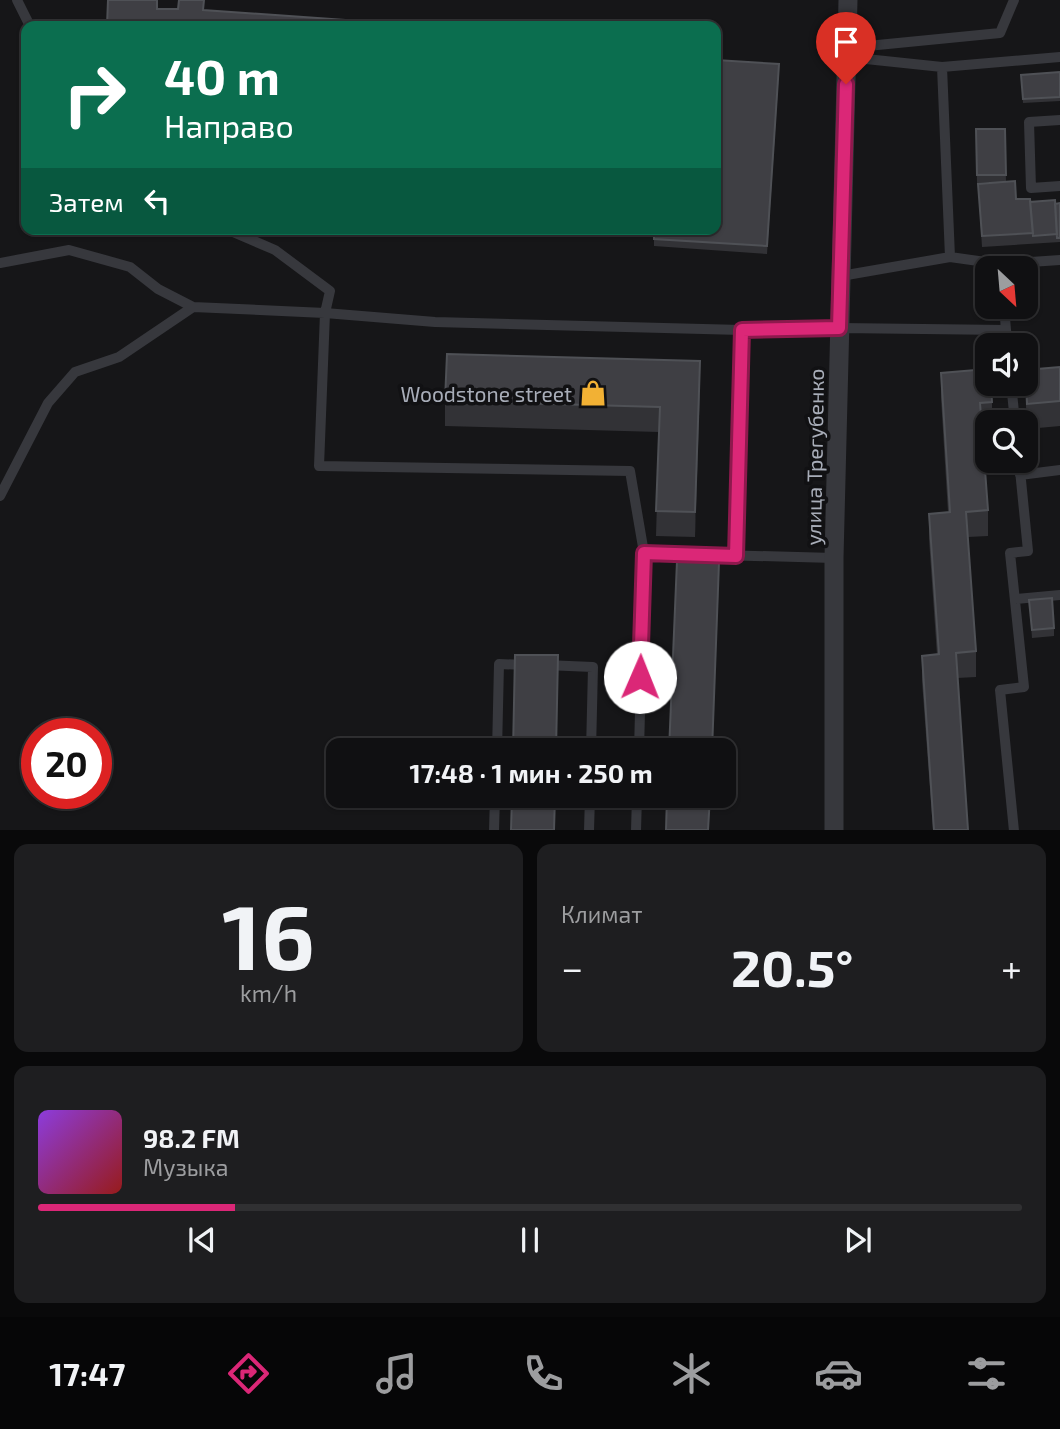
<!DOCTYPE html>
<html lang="ru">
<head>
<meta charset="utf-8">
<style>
  body { margin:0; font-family:"Exo 2",sans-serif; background:#1e1e20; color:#f1f3f6; height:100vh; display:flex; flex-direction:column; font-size:26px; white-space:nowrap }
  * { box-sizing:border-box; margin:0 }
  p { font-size:23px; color:#9c9d9f }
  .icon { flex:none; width:38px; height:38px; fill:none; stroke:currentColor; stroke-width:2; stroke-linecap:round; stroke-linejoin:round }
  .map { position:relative; height:830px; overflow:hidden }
  .drawer { display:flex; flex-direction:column; gap:14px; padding:14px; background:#09090a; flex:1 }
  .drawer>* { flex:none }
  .guide { position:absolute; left:21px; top:21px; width:700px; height:214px; border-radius:14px; box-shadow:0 2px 5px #0004,0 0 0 2px #303032; background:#0b6e4f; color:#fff; overflow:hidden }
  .needle { width:46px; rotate:154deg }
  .buttons { position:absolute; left:975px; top:256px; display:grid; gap:14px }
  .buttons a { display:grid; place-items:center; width:63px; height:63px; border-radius:14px; background:#101012; box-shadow:0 2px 5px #0004,0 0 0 2px #303032; font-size:35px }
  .speed { position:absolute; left:21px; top:718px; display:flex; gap:14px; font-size:35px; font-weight:700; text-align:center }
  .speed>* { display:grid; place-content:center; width:91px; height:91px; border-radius:50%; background:#101012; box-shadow:0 2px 5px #0004,0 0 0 2px #303032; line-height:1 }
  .speed .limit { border:10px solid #d22; background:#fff; color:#111 }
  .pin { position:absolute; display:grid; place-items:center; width:60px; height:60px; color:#fff; margin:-72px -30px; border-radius:50% 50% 50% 0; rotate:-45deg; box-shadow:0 0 7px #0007 }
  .pin .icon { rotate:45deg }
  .me { position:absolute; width:77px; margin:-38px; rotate:1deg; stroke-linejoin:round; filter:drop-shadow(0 0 5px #0008) }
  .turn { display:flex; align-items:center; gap:24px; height:147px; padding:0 28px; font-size:32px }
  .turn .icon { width:91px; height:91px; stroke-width:2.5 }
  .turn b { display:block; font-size:49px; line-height:60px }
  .then { display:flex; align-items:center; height:66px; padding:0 28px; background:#0003; gap:14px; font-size:26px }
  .big { font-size:52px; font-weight:700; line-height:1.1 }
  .drawer .tile { flex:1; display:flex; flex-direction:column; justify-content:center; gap:10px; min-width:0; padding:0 24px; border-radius:14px; background:#1e1e20 }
  .drawer .dial { align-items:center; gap:0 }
  .dial b { font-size:91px; line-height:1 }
  .song { display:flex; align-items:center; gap:21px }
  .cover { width:84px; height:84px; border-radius:10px; background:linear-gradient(135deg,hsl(270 70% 55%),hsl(0 70% 35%)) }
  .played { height:7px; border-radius:4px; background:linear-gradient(90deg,#db2777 20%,#303032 20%) }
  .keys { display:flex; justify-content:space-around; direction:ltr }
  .heat { display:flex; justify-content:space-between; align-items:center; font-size:38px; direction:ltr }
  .drawer .tiles { flex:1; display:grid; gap:14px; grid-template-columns:1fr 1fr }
  .tile:last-child { grid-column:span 2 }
  .trip { position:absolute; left:326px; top:738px; width:410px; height:70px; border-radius:14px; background:#101012; box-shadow:0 2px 5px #0004,0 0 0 2px #303032; font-weight:700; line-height:70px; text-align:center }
  .dock { display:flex; height:112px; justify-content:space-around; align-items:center; background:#060607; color:#9c9d9f }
  .dock .icon { width:49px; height:49px }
  .dock .on { color:#db2777 }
  .dock b { font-size:32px; color:#f1f3f6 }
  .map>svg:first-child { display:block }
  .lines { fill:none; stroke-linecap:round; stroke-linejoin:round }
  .lane { stroke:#37383d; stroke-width:10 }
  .street { stroke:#37383d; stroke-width:19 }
  .wall { fill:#323236 }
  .shaded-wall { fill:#212124 }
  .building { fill:#3f3f44; stroke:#4f5156; stroke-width:2 }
  .route-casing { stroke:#8e194d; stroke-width:18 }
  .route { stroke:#db2777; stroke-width:12 }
  .labels { text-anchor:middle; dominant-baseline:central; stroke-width:7; stroke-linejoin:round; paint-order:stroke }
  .poi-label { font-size:21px; fill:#a8adb8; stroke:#111113; text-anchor:end }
  .street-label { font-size:21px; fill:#a8adb8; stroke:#111113 }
</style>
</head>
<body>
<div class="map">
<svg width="1060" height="831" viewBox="0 0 1060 831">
  <rect width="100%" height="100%" fill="#161618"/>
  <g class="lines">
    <path class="lane" d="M17 0 30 26
      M847 48 1000 33 1014 0
      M847 57 942 67 1060 57
      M942 67 950 257
      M1060 120 1029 122 1031 188 1060 186
      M226 229 275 250 330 291 325 313 319 466 630 471 644 553 639 751
      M0 263 69 250 130 267 158 289 193 307
      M841 276 950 257 1000 264 1060 260
      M1004 306 1006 330
      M1011 383 1015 422
      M1020 475 1060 470
      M0 496 48 403 75 372 119 357 193 307 325 313 435 322 742 330 840 328 1006 330 1008 345
      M644 553 834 558
      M736 557 742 330
      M1015 599 1060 595
      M545 665 593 667 591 751
      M497 751 499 664 527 665
      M494 831 495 796
      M589 831 590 796
      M636 831 637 796
      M1014 831 1000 690 1024 687 1010 553 1028 551 1019 460"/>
    <path class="street" d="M834 831V558L848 0"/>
  </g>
  <path class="wall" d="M779 72 767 254 654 246V229Z
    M1060 72V101L1023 103 1021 75Z
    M976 129H1005L1006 182 1016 199 1030 202 1060 203V242L982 247 978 184 997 182 977 183Z
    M1060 367V426L1027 429 1025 383Z
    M941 373 992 402V422H987V428H982L988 510V536L968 537 976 651V677L957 678 968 830H933L922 681V656L937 655 929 539V514L948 512 941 398Z
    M700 387 695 537 656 536 659 432 445 426V401Z
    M1029 600 1054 628V636L1032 638Z"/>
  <path class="shaded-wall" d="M700 361V387L695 537V512Z
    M719 562V582L712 751Z"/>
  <path class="building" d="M108 0H157V9H178L179 0H204L203 10 374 22 416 26H107Z
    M716 60 779 64 767 246 654 239V229H716Z
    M1060 72V97L1023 99 1021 75Z
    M976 129H1005L1006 175H977Z
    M1015 181 1016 199H1030L1033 233 982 236 978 184Z
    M1055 200 1057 234 1033 236 1030 202Z
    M1060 203V238H1057L1055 204Z
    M447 354 700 361 695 512 656 511 660 407 445 401Z
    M1060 367V401L1027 404 1026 370Z
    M987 369V383H991L992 402 980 403 988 510 966 512 976 651 956 653 968 830H934L922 656 939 654 929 514 950 512 941 373Z
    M677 561 719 562 712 751H669Z
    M1052 598 1054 628 1032 630 1029 600Z
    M515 655H558L556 751H513Z
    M512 796H555L554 830H511Z
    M667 796H710L708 830H666Z"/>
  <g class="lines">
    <g class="route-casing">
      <path id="route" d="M640 677 644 553 736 556 742 330 839 328 846 84"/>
    </g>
    <use href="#route" class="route"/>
  </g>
  <defs>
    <g id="shop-bare" transform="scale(2.1)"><path d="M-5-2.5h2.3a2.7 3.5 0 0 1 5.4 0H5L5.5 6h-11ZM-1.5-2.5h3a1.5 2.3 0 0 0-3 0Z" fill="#f2b134" stroke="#111113" stroke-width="2.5" paint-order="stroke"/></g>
  </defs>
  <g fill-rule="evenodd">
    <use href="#shop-bare" x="593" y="393"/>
  </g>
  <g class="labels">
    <g class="poi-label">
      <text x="572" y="393">Woodstone street</text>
    </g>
    <g class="street-label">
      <text transform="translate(814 457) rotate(-89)">улица Трегубенко</text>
    </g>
  </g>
</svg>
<div class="buttons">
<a><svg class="needle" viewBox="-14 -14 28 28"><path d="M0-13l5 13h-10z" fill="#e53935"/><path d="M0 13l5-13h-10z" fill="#9c9d9f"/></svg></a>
<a><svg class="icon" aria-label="sound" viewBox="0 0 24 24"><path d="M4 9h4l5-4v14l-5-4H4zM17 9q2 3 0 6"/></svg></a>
<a><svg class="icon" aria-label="search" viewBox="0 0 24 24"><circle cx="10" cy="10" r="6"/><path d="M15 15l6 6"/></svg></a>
</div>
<div class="speed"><div class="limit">20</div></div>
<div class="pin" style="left:846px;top:84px;background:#d93025"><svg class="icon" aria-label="arrive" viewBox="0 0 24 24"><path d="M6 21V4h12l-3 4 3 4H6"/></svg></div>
<svg class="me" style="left:640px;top:677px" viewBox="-20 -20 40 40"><circle r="19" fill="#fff"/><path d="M0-13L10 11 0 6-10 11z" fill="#db2777"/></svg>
<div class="trip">17:48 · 1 мин · 250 m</div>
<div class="guide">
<div class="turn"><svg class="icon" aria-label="right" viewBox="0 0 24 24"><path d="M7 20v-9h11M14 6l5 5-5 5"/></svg><div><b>40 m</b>Направо</div></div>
<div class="then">Затем<svg class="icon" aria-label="left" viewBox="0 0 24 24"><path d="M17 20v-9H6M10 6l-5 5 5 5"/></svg></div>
</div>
</div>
<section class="drawer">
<div class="tiles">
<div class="tile dial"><b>16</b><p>km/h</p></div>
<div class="tile"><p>Климат</p>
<div class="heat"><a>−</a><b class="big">20.5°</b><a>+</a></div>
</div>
<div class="tile">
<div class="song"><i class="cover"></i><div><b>98.2 FM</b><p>Музыка</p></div></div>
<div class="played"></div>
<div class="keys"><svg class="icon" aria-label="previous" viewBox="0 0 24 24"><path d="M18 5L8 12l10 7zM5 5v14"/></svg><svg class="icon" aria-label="pause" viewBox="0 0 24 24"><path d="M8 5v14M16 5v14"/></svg><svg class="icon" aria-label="next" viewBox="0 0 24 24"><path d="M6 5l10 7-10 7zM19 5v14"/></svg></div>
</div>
</div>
</section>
<nav class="dock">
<b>17:47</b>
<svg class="icon on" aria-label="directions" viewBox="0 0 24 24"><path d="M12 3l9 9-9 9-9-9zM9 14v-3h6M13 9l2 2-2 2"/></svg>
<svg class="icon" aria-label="music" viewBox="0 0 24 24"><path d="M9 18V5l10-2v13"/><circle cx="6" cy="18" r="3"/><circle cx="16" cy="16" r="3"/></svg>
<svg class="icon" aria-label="phone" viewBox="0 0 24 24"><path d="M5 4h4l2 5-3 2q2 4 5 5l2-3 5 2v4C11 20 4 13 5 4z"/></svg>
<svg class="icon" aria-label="climate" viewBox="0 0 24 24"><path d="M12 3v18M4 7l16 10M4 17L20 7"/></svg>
<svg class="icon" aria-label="car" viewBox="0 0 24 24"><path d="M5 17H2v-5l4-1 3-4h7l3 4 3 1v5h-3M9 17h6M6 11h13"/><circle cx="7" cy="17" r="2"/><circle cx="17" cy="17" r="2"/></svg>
<svg class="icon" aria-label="filters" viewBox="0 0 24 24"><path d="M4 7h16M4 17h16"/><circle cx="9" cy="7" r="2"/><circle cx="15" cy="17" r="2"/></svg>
</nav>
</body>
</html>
